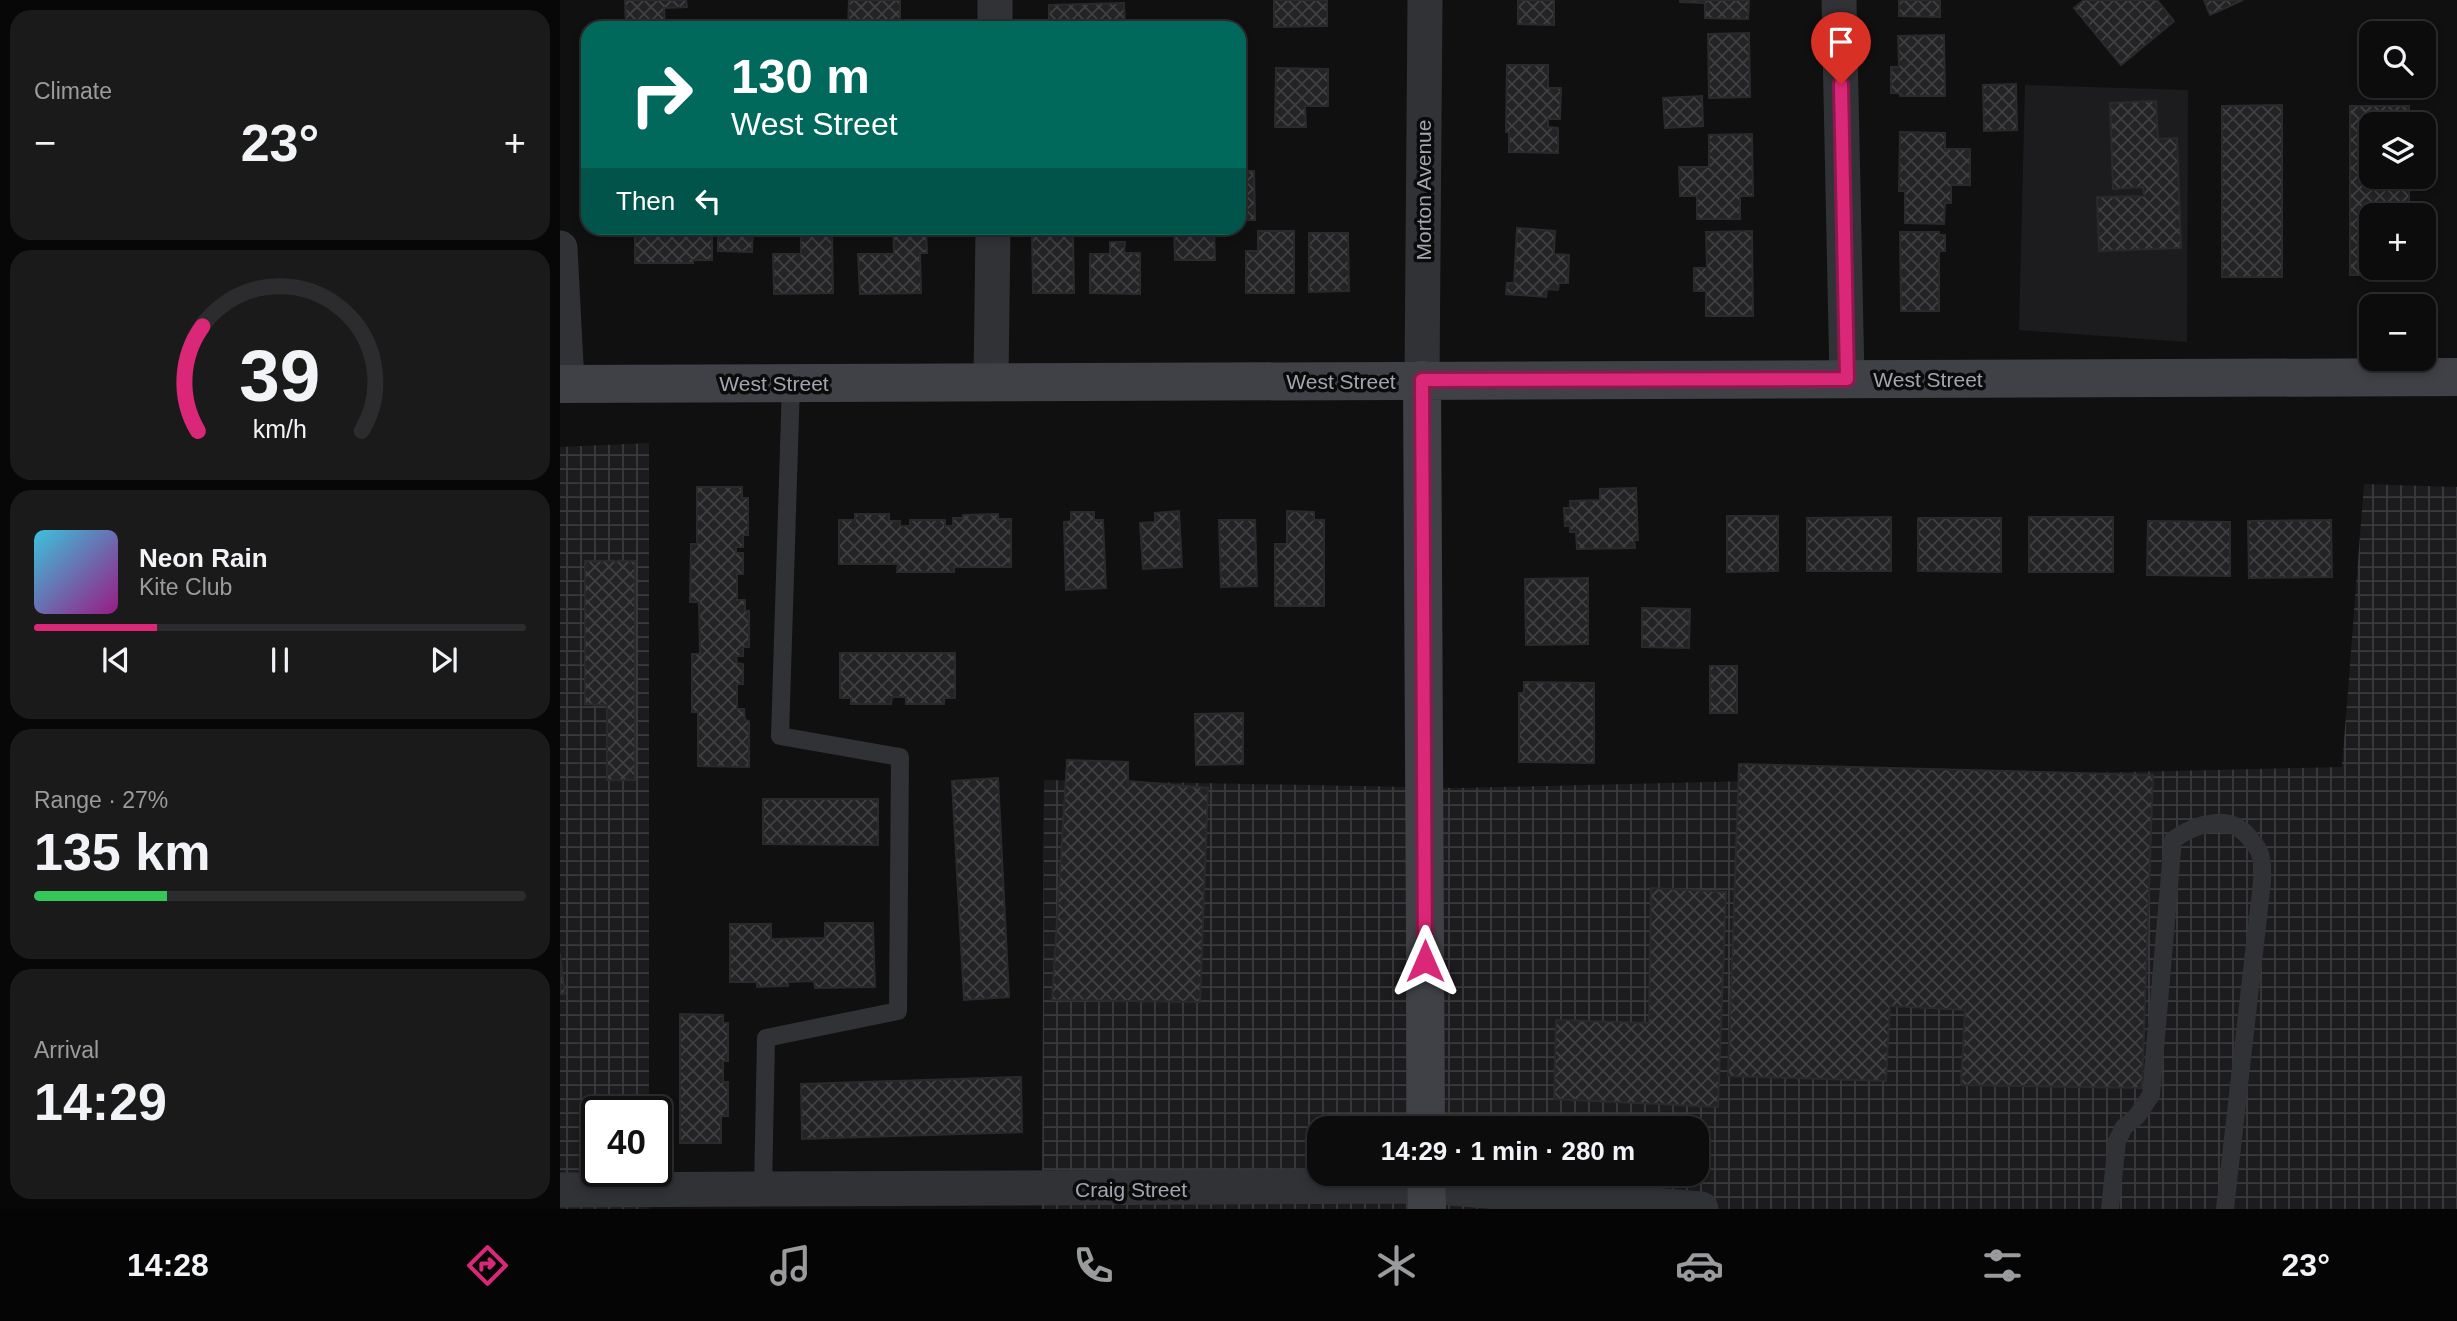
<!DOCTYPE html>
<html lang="en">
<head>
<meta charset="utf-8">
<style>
  body { margin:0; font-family:Arial,sans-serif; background:#1a1a1b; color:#f1f3f6; height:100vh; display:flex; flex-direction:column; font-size:26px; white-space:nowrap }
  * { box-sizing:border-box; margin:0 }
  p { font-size:23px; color:#9a9b9d }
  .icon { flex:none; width:38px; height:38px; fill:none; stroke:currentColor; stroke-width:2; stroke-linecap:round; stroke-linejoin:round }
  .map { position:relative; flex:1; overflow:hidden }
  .side { display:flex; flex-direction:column; gap:10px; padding:10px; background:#070707; width:560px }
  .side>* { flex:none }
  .guide { position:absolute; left:21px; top:21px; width:665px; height:214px; border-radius:21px; box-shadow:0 4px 10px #0003,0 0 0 2px #2c2c2e; background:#00695c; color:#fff; overflow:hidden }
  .fabs { position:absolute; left:1799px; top:21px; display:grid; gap:14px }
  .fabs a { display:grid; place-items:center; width:77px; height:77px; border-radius:14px; background:#0c0c0d; box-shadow:0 4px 10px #0003,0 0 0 2px #2c2c2e; font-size:35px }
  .speed { position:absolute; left:21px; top:1096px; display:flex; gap:14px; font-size:35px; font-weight:700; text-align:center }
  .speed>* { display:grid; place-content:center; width:91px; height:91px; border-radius:50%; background:#0c0c0d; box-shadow:0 4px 10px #0003,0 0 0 2px #2c2c2e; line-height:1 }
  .speed .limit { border:4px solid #111; border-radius:10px; background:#fff; color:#111 }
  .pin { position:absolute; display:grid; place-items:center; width:60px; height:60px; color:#fff; margin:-72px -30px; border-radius:50% 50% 50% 0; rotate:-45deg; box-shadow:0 0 7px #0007 }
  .pin .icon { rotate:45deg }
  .me { position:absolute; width:77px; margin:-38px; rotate:0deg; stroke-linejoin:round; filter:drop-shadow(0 0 5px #0008) }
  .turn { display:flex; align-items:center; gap:24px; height:147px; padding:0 35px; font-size:32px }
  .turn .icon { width:91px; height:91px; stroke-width:2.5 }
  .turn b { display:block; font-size:49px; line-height:60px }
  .then { display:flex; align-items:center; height:66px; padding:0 35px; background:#0003; gap:14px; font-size:26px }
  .big { font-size:52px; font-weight:700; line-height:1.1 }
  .side .widget { flex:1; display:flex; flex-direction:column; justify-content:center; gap:10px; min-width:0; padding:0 24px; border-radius:21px; background:#1a1a1b }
  .side .dial { align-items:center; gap:0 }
  .dial svg { height:182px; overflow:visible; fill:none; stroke:#2c2c2e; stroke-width:7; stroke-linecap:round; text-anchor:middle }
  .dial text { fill:#f1f3f6; stroke:none }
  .song { display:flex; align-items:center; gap:21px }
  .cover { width:84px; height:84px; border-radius:10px; background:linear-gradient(135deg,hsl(190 70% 55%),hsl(310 70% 35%)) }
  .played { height:7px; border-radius:4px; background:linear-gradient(90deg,#db2777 25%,#2c2c2e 25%) }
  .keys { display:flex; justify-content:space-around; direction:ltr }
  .heat { display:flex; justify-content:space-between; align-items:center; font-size:38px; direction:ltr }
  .charge { height:10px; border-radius:5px; background:linear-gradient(90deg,#34c759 27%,#2c2c2e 0) }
  .trip { position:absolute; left:747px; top:1116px; width:402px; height:70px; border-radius:21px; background:#0c0c0d; box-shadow:0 4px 10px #0003,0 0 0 2px #2c2c2e; font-weight:700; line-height:70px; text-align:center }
  .dock { display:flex; height:112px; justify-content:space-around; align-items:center; background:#050505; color:#9a9b9d }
  .dock .icon { width:49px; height:49px }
  .dock .selected { color:#db2777 }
  .dock b { font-size:32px; color:#f1f3f6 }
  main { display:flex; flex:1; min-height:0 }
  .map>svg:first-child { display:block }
  .built { fill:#1c1c1e }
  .industrial { fill:url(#industrial-grid); fill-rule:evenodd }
  .building { fill:url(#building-cross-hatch); stroke:#2a2a2d; stroke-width:2 }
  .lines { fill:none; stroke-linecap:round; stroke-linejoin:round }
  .lane { stroke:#313236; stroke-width:18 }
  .street { stroke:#313236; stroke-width:35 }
  .secondary { stroke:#404146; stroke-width:38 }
  .route-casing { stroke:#8e194d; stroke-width:18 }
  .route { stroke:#db2777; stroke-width:12 }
  .labels { text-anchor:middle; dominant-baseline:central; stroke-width:7; stroke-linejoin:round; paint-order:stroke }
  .street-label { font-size:21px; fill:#a3a6b1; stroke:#0b0b0c }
</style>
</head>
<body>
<main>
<section class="side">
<div class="widget"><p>Climate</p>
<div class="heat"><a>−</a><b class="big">23°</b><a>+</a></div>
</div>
<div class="widget dial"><svg viewBox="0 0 100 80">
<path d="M14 69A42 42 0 1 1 86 69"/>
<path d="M14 69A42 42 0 0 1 16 23" stroke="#db2777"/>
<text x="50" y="56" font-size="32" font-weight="700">39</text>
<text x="50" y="72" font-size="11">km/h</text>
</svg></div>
<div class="widget">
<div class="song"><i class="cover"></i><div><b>Neon Rain</b><p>Kite Club</p></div></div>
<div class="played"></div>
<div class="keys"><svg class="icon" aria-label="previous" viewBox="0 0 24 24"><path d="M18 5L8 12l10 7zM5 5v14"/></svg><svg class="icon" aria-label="pause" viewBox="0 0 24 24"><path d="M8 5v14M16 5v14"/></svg><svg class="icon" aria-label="next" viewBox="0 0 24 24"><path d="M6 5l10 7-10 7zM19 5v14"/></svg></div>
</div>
<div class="widget"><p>Range · 27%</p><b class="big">135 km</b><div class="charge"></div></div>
<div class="widget"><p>Arrival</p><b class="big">14:29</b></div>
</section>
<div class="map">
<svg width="1897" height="1209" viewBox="0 0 1897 1209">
  <defs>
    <pattern id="industrial-grid" width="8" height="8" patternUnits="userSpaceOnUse" patternTransform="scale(1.75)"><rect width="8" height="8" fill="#1c1c1e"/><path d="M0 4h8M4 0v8" fill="none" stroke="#3a3a3c"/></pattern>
    <pattern id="building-cross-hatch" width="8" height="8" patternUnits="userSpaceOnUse" patternTransform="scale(1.75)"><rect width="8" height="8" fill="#232325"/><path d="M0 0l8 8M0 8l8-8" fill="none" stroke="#404042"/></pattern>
  </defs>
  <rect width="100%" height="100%" fill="#101011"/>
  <path class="built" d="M1465 85 1628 90 1627 342 1459 330Z"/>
  <path class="industrial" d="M89 443V1111H37V1171H89V1209H0V447Z
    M1804 484 1897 487V1209H482L484 780 899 788 1782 767ZM760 1129H1138V1174H760Z"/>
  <path class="building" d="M65 0H126L127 7 104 8 105 28H66Z
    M289 0H340V28L288 27Z
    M714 0H767V26L714 27Z
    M958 0H994V25L958 24Z
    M1120 0H1189L1188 19 1145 18V3L1120 2Z
    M1339 0H1380V17L1339 16Z
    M1524 0H1597L1614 21 1561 65 1514 8Z
    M1644 0H1683L1650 15Z
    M564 3 565 28H489V5Z
    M1189 33 1190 97 1149 98 1148 34Z
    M1384 35 1385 96H1340L1339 93H1331V67H1339L1338 36Z
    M947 65H988V88H1001L1000 119H988V127L998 128V153L949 152V132H946Z
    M716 68 768 69V106H745L746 127H715Z
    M1456 84 1457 130 1424 131 1423 85Z
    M1142 96 1143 126 1105 128 1103 98Z
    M1596 101 1598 139 1617 138 1621 248 1539 251 1537 197 1584 196 1583 187 1553 189 1550 103Z
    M1722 105V277H1662V106Z
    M1790 106H1849V124H1811V177H1849V215H1811V268H1849V275H1790Z
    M1340 132 1385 133V149H1410V185H1391V203H1385L1384 224 1345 223V191H1339Z
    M1192 134 1193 196H1180V219H1137V196H1120L1119 167H1149V135Z
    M679 171H694L695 220H679Z
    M75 228 152 229V260H133V263H75Z
    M158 228H193L192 252 158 251Z
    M241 228H272L273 293 214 294 213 254H241Z
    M333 228H366L367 253H360L361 293 300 294 298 254H334Z
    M614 228H654L655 260H615Z
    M957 228 995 231 994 254 1009 255 1008 283H999L998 290 987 289 986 297 946 294 947 283H954Z
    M698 231H734V293H686V251H698Z
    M1192 231 1193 316H1146V291H1134V268H1147L1146 232Z
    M513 232 514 293H473L472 233Z
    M1340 232H1379V235H1385V251H1379V311H1341Z
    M749 233H788L789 291 749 292Z
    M550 242H565L564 253H580V294L530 293V254H550Z
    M137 487H182V498H188V535H183V547H176V553H183V574H177V600H185V611H189V647H183V656H176L177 663 183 664V684H177V709H184L185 720 189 721V767L138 766V712H132V654H140L139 602H130L131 544H137Z
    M1076 488 1078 540H1074L1075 548 1017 549 1016 532H1010V526H1005L1004 508H1010V501L1040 500V489Z
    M619 511 622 567 583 569 580 523 595 522V513Z
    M727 511 754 512V520H764V606H715V544H727Z
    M511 512H534V520H543L546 588 506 590 504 522 511 521Z
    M295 514H329V521H340V526H350V520H385V526H393V518H403V515L438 514V519H451V567H394V572H337L338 564H279V520H295Z
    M1167 516H1218V571L1167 572Z
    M1331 517V571H1247V518Z
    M1469 517H1553V572H1469Z
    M1358 518H1441V572L1358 571Z
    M659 520H695L697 586 661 587Z
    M1771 520 1772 577 1689 578 1688 521Z
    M1588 521 1670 522V576L1587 575Z
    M25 561H75V780H47V705L25 704Z
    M1028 578V644L966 645 965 579Z
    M1082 608 1130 609 1129 648 1082 647Z
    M280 653H395V698H384V704H346V697H332L331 704H291V698H280Z
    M1150 666H1177V713H1150Z
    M964 682 1034 683V763L959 762V693H964Z
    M683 713V764L636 765 635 714Z
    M507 760 568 762V781L648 788 640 1002 492 1000Z
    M1179 764 1593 775 1582 1088 1401 1085 1405 1010 1330 1006 1326 1081 1168 1076Z
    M438 778 449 997 404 1000 392 781Z
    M203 799H318V845L203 844Z
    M1091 888 1166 892 1158 1107 994 1099 996 1020 1089 1023Z
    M265 923H313L315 987 255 988 254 981 228 982V986L197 987V982H170V924H211V939L265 938Z
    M0 954 5 994H0Z
    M120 1014 163 1015V1023H168V1061H163V1082H168V1116H161V1143H120Z
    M461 1077 462 1132 242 1139 241 1084Z"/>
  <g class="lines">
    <path class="lane" d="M203 1190 206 1038 338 1011 340 757 220 736 231 383
      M1550 1209 1557 1141 1564 1127 1577 1116 1591 1095 1613 840C1636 823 1672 812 1691 840 1694 844 1699 849 1700 854 1703 862 1702 873 1702 882L1665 1209"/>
    <path class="street" d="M1279 0 1287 379
      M435 28V0
      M0 248 7 384
      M862 380 865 0
      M431 382 433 228
      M0 1190 866 1186 1141 1209"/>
    <path class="secondary" d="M862 380 866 1129
      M0 384 1897 377
      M866 1174 867 1209"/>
  </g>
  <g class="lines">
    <g class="route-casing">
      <path id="route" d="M865 961 862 380 1287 379 1281 84"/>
    </g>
    <use href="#route" class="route"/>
  </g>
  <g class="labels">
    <g class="street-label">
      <text transform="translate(863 190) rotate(-90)">Morton Avenue</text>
      <text x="1368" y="379">West Street</text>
      <text x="781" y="381">West Street</text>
      <text x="214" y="383">West Street</text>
      <text x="571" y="1189">Craig Street</text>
    </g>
  </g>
</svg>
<div class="fabs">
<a><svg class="icon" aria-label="search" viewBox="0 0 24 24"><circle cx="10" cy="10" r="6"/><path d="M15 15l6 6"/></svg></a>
<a><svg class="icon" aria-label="layers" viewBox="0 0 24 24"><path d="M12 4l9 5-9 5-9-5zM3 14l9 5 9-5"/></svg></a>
<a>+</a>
<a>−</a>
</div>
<div class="speed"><div class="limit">40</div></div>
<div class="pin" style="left:1281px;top:84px;background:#d93025"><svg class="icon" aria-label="arrive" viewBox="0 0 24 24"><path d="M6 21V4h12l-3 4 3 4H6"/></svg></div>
<svg class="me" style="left:865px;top:961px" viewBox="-20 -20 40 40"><path d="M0-17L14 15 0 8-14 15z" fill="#db2777" stroke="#fff" stroke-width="4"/></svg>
<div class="trip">14:29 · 1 min · 280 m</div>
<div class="guide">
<div class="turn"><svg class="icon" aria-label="right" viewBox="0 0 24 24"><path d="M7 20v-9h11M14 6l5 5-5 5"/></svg><div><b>130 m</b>West Street</div></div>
<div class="then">Then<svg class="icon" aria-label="left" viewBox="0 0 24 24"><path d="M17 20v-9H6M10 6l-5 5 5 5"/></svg></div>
</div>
</div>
</main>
<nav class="dock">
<b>14:28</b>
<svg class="icon selected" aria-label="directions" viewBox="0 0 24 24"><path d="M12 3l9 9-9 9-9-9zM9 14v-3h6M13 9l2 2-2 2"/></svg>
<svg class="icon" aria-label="music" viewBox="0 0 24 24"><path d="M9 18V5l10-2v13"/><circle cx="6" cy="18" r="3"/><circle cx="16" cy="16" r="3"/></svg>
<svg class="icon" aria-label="phone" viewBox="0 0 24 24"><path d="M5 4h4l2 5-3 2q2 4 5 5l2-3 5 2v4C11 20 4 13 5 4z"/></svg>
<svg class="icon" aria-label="climate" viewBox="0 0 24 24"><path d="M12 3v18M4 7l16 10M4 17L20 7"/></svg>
<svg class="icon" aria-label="car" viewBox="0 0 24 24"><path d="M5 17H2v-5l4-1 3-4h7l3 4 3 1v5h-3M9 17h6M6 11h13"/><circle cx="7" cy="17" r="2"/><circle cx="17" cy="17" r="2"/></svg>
<svg class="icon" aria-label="filters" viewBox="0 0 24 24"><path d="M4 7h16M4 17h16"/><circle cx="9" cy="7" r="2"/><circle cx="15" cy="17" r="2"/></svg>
<b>23°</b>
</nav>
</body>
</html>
